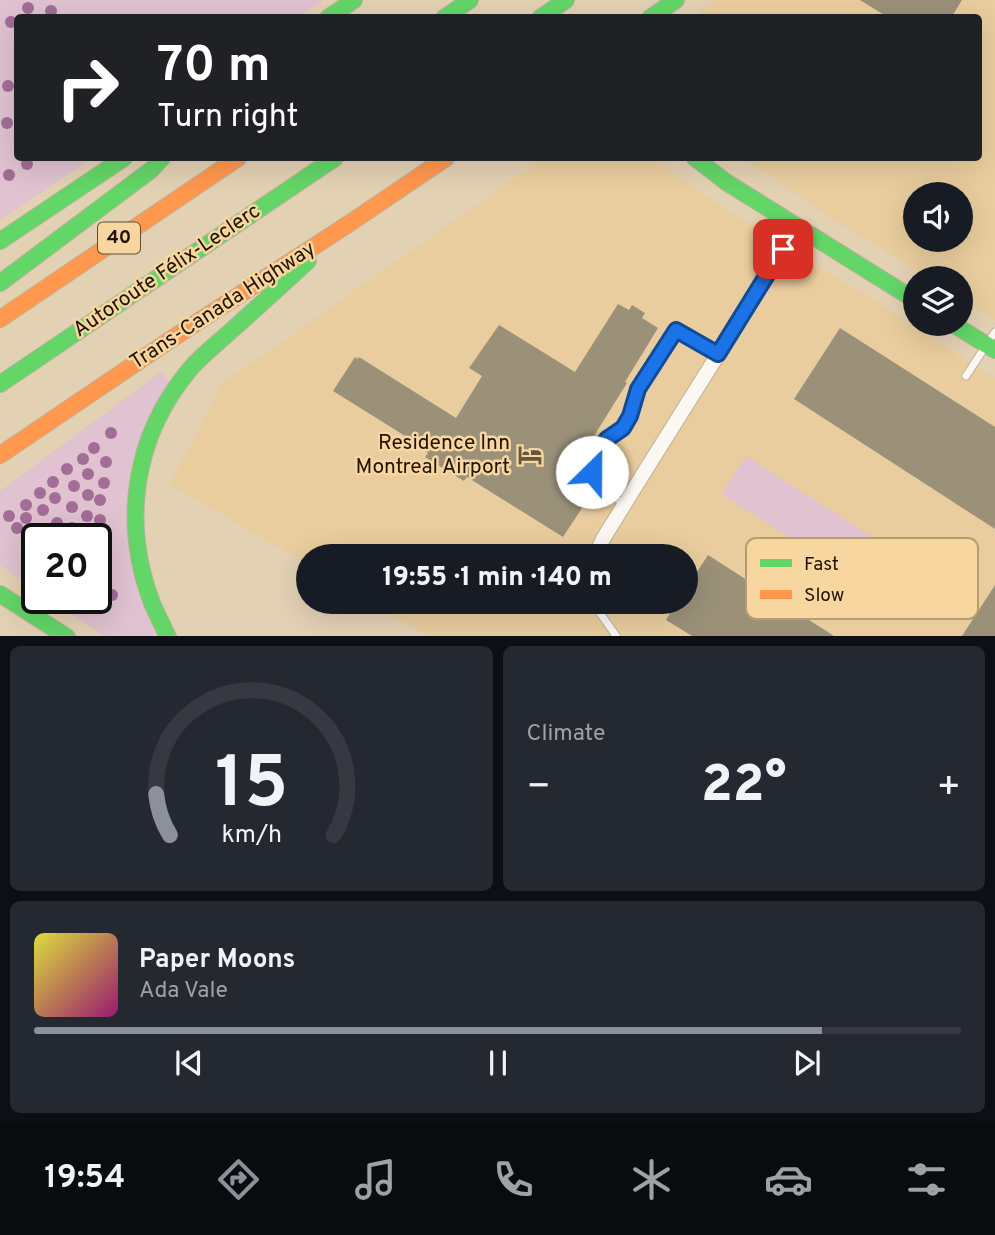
<!DOCTYPE html>
<html lang="en">
<head>
<meta charset="utf-8">
<style>
  body { margin:0; font-family:Overpass,sans-serif; background:#242831; color:#f1f3f6; height:100vh; display:flex; flex-direction:column; font-size:26px; white-space:nowrap }
  * { box-sizing:border-box; margin:0 }
  p { font-size:23px; color:#9ea1a6 }
  .icon { flex:none; width:38px; height:38px; fill:none; stroke:currentColor; stroke-width:2; stroke-linecap:round; stroke-linejoin:round }
  .map { position:relative; height:636px; overflow:hidden }
  .sheet { display:flex; flex-direction:column; gap:10px; padding:10px; background:#0d0f14; flex:1 }
  .sheet>* { flex:none }
  .top-card { position:absolute; left:14px; top:14px; width:968px; height:147px; border-radius:7px; box-shadow:0 7px 28px #0002; background:#202124; color:#fff; overflow:hidden }
  .tools { position:absolute; left:903px; top:182px; display:grid; gap:14px }
  .tools a { display:grid; place-items:center; width:70px; height:70px; border-radius:50%; background:#171b24; box-shadow:0 7px 28px #0002; font-size:35px }
  .speed { position:absolute; left:21px; top:523px; display:flex; gap:14px; font-size:35px; font-weight:700; text-align:center }
  .speed>* { display:grid; place-content:center; width:91px; height:91px; border-radius:50%; background:#171b24; box-shadow:0 7px 28px #0002; line-height:1 }
  .speed .limit { border:4px solid #111; border-radius:10px; background:#fff; color:#111 }
  .pin { position:absolute; display:grid; place-items:center; width:60px; height:60px; color:#fff; margin:-30px; border-radius:14px; box-shadow:0 4px 10px #0006 }
  .me { position:absolute; width:77px; margin:-38px; rotate:23deg; stroke-linejoin:round; filter:drop-shadow(0 0 5px #0008) }
  .turn { display:flex; align-items:center; gap:24px; height:147px; padding:0 28px; font-size:32px }
  .turn .icon { width:91px; height:91px; stroke-width:2.5 }
  .turn b { display:block; font-size:49px; line-height:60px }
  .big { font-size:52px; font-weight:800; line-height:1.1 }
  .sheet .card { flex:1; display:flex; flex-direction:column; justify-content:center; gap:10px; min-width:0; padding:0 24px; border-radius:10px; background:#242831 }
  .sheet .dial { align-items:center; gap:0 }
  .dial svg { height:182px; overflow:visible; fill:none; stroke:#363941; stroke-width:7; stroke-linecap:round; text-anchor:middle }
  .dial text { fill:#f1f3f6; stroke:none }
  .song { display:flex; align-items:center; gap:21px }
  .cover { width:84px; height:84px; border-radius:10px; background:linear-gradient(135deg,hsl(60 70% 55%),hsl(320 70% 35%)) }
  .played { height:7px; border-radius:4px; background:linear-gradient(90deg,#8c9099 85%,#363941 85%) }
  .keys { display:flex; justify-content:space-around; direction:ltr }
  .heat { display:flex; justify-content:space-between; align-items:center; font-size:38px; direction:ltr }
  .sheet .tiles { flex:1; display:grid; gap:10px; grid-template-columns:1fr 1fr }
  .card:last-child { grid-column:span 2 }
  .trip { position:absolute; left:296px; top:544px; width:402px; height:70px; border-radius:35px; background:#171b24; box-shadow:0 7px 28px #0002; font-weight:800; line-height:70px; text-align:center }
  .dock { display:flex; height:112px; justify-content:space-around; align-items:center; background:#090b0e; color:#9ea1a6 }
  .dock .icon { width:49px; height:49px }
  .dock .selected { color:#8c9099 }
  .dock b { font-size:32px; color:#f1f3f6 }
  .map>svg:first-child { display:block }
  .built { fill:#e9cd9e; fill-rule:evenodd }
  .green { fill:#e0c2d0 }
  .building { fill:#9b9179 }
  .lines { fill:none; stroke-linecap:round; stroke-linejoin:round }
  .lane-casing { stroke:#beaf98; stroke-width:9 }
  .street-casing { stroke:#beaf98; stroke-width:16 }
  .fast-casing { stroke:#beaf98; stroke-width:18 }
  .slow-casing { stroke:#beaf98; stroke-width:18 }
  .lane { stroke:#fbf8f4; stroke-width:7 }
  .street { stroke:#fbf8f4; stroke-width:14 }
  .fast { stroke:#63d668; stroke-width:16 }
  .slow { stroke:#ff974d; stroke-width:16 }
  .tree { fill:#a26d96 }
  .route-casing { stroke:#114b97; stroke-width:18 }
  .route { stroke:#1a73e8; stroke-width:12 }
  .labels { text-anchor:middle; dominant-baseline:central; stroke-width:5; stroke-linejoin:round; paint-order:stroke }
  .shield { fill:#f7d6a0; stroke:#604e31; stroke-width:2 }
  .shield-label { font-size:19px; font-weight:bold; fill:#201401 }
  .street-label { font-size:21px; fill:#201401; stroke:#f7d6a0 }
  .poi-label { font-size:21px; fill:#201401; stroke:#f7d6a0; text-anchor:end }
  .key { fill:#f7d6a0; stroke:#b69c70; stroke-width:2 }
  .key-label { font-size:19px; fill:#201401 }
</style>
</head>
<body>
<div class="map">
<svg width="995" height="637" viewBox="0 0 995 637">
  <rect width="100%" height="100%" fill="#e3d1b4"/>
  <path class="built" d="M717 0H995V320L961 299V278H927L830 217 742 158H978V18H700L701 10ZM915 194H961V240H915Z
    M543 158H653L760 233 868 296 995 378V636H428L370 602H686V556H308V565L170 484 222 384Z"/>
  <path class="green" d="M0 0H324L298 17 18 18V158H92L0 220Z
    M161 372 169 382C158 404 146 427 136 450 130 466 128 485 127 502 125 552 135 592 157 636H104L48 599 96 598V539H37V591L0 565V491Z
    M746 456 922 569 898 606 721 494Z"/>
  <path class="building" d="M860 0H962L951 18H889Z
    M618 304 629 310 632 305 645 313 642 318 658 328 625 382 627 383 562 487 586 502 563 537 467 477 464 481 425 457 428 453 425 451 426 449 333 391 355 357 358 359 359 357 456 418 482 376 469 368 499 325 575 372Z
    M840 328 995 427V529L794 399Z
    M708 555 834 636H692L666 620 677 602H686V589Z
    M995 585V636H962Z"/>
  <g class="lines">
    <g class="lane-casing">
      <path id="lane" d="M966 376 995 332
        M625 504C612 496 594 488 592 471 591 461 601 444 609 438 613 434 618 432 622 429 633 418 632 402 638 389 647 370 664 348 676 330L718 354
        M595 606 617 637"/>
    </g>
    <g class="street-casing">
      <path id="street" d="M595 556 603 539 645 471 798 227
        M593 602 595 606"/>
    </g>
    <g class="fast-casing">
      <path id="fast" d="M328 18 354 0
        M444 18 470 0
        M540 18 566 0
        M650 18 676 0
        M695 158 726 182 915 300
        M0 241 124 158
        M0 283 151 170 162 158
        M953 324 995 350
        M0 384 335 158
        M0 594 67 637
        M168 637C163 626 157 615 152 603 121 521 134 436 190 369 203 354 219 342 233 329 258 307 283 284 308 261"/>
    </g>
    <g class="slow-casing">
      <path id="slow" d="M0 319 238 158
        M0 455 173 338 353 221 446 158"/>
    </g>
    <use href="#lane" class="lane"/>
    <use href="#street" class="street"/>
    <use href="#fast" class="fast"/>
    <use href="#slow" class="slow"/>
  </g>
  <g class="tree">
    <circle cx="28" cy="8" r="6"/>
    <circle cx="51" cy="11" r="6"/>
    <circle cx="11" cy="22" r="6"/>
    <circle cx="8" cy="86" r="6"/>
    <circle cx="7" cy="123" r="6"/>
    <circle cx="27" cy="164" r="6"/>
    <circle cx="9" cy="175" r="6"/>
    <circle cx="111" cy="433" r="6"/>
    <circle cx="94" cy="448" r="6"/>
    <circle cx="83" cy="459" r="6"/>
    <circle cx="106" cy="462" r="6"/>
    <circle cx="67" cy="469" r="6"/>
    <circle cx="88" cy="474" r="6"/>
    <circle cx="53" cy="482" r="6"/>
    <circle cx="104" cy="483" r="6"/>
    <circle cx="74" cy="486" r="6"/>
    <circle cx="40" cy="493" r="6"/>
    <circle cx="88" cy="495" r="6"/>
    <circle cx="55" cy="498" r="6"/>
    <circle cx="100" cy="500" r="6"/>
    <circle cx="26" cy="505" r="6"/>
    <circle cx="72" cy="507" r="6"/>
    <circle cx="43" cy="510" r="6"/>
    <circle cx="9" cy="516" r="6"/>
    <circle cx="87" cy="516" r="6"/>
    <circle cx="26" cy="518" r="6"/>
    <circle cx="100" cy="520" r="6"/>
    <circle cx="57" cy="523" r="6"/>
    <circle cx="17" cy="528" r="6"/>
    <circle cx="72" cy="528" r="6"/>
    <circle cx="41" cy="529" r="6"/>
    <circle cx="28" cy="539" r="6"/>
    <circle cx="104" cy="559" r="6"/>
    <circle cx="106" cy="577" r="6"/>
    <circle cx="112" cy="595" r="6"/>
  </g>
  <g class="lines">
    <g class="route-casing">
      <path id="route" d="M592 472 595 459 607 439 623 428 630 416 638 389 676 330 718 354 783 249"/>
    </g>
    <use href="#route" class="route"/>
  </g>
  <defs>
    <g id="hotel-bare" transform="scale(1.89)"><path d="M-6-4.5h1.5V1H6V5H4.5V3h-9V5H-6ZM-4 0a1.8 1.8 0 1 1 3.6 0ZM.5 0V-2.5h3Q6-2.5 6 0Z" fill="#645640" stroke="#f7d6a0" stroke-width="2.5" paint-order="stroke"/></g>
  </defs>
  <g fill-rule="evenodd">
    <use href="#hotel-bare" x="530" y="455"/>
  </g>
  <g class="labels">
    <rect class="shield" x="98" y="222.5" width="42" height="31" rx="5"/>
    <g class="shield-label">
      <text x="119" y="238">40</text>
    </g>
    <g class="street-label">
      <text transform="translate(167 271) rotate(-34)">Autoroute Félix-Leclerc</text>
      <text transform="translate(223 306) rotate(-33)">Trans-Canada Highway</text>
    </g>
    <g class="poi-label">
      <text x="510" y="443">Residence Inn<tspan x="510" dy="24">Montreal Airport</tspan></text>
    </g>
  </g>
  <rect x="746" y="538" width="232" height="81" rx="10" class="key"/>
  <rect x="760" y="559" width="32" height="8" fill="#63d668"/>
  <rect x="760" y="590" width="32" height="9" fill="#ff974d"/>
  <g class="key-label">
    <text x="804" y="570">Fast</text>
    <text x="804" y="601">Slow</text>
  </g>
</svg>
<div class="tools">
<a><svg class="icon" aria-label="sound" viewBox="0 0 24 24"><path d="M4 9h4l5-4v14l-5-4H4zM17 9q2 3 0 6"/></svg></a>
<a><svg class="icon" aria-label="layers" viewBox="0 0 24 24"><path d="M12 4l9 5-9 5-9-5zM3 14l9 5 9-5"/></svg></a>
</div>
<div class="speed"><div class="limit">20</div></div>
<div class="pin" style="left:783px;top:249px;background:#d93025"><svg class="icon" aria-label="arrive" viewBox="0 0 24 24"><path d="M6 21V4h12l-3 4 3 4H6"/></svg></div>
<svg class="me" style="left:592px;top:472px" viewBox="-20 -20 40 40"><circle r="19" fill="#fff"/><path d="M0-13L10 11 0 6-10 11z" fill="#1a73e8"/></svg>
<div class="trip">19:55 · 1 min · 140 m</div>
<div class="top-card">
<div class="turn"><svg class="icon" aria-label="right" viewBox="0 0 24 24"><path d="M7 20v-9h11M14 6l5 5-5 5"/></svg><div><b>70 m</b>Turn right</div></div>
</div>
</div>
<section class="sheet">
<div class="tiles">
<div class="card dial"><svg viewBox="0 0 100 80">
<path d="M14 69A42 42 0 1 1 86 69"/>
<path d="M14 69A42 42 0 0 1 8 51" stroke="#8c9099"/>
<text x="50" y="56" font-size="32" font-weight="700">15</text>
<text x="50" y="72" font-size="11">km/h</text>
</svg></div>
<div class="card"><p>Climate</p>
<div class="heat"><a>−</a><b class="big">22°</b><a>+</a></div>
</div>
<div class="card">
<div class="song"><i class="cover"></i><div><b>Paper Moons</b><p>Ada Vale</p></div></div>
<div class="played"></div>
<div class="keys"><svg class="icon" aria-label="previous" viewBox="0 0 24 24"><path d="M18 5L8 12l10 7zM5 5v14"/></svg><svg class="icon" aria-label="pause" viewBox="0 0 24 24"><path d="M8 5v14M16 5v14"/></svg><svg class="icon" aria-label="next" viewBox="0 0 24 24"><path d="M6 5l10 7-10 7zM19 5v14"/></svg></div>
</div>
</div>
</section>
<nav class="dock">
<b>19:54</b>
<svg class="icon selected" aria-label="directions" viewBox="0 0 24 24"><path d="M12 3l9 9-9 9-9-9zM9 14v-3h6M13 9l2 2-2 2"/></svg>
<svg class="icon" aria-label="music" viewBox="0 0 24 24"><path d="M9 18V5l10-2v13"/><circle cx="6" cy="18" r="3"/><circle cx="16" cy="16" r="3"/></svg>
<svg class="icon" aria-label="phone" viewBox="0 0 24 24"><path d="M5 4h4l2 5-3 2q2 4 5 5l2-3 5 2v4C11 20 4 13 5 4z"/></svg>
<svg class="icon" aria-label="climate" viewBox="0 0 24 24"><path d="M12 3v18M4 7l16 10M4 17L20 7"/></svg>
<svg class="icon" aria-label="car" viewBox="0 0 24 24"><path d="M5 17H2v-5l4-1 3-4h7l3 4 3 1v5h-3M9 17h6M6 11h13"/><circle cx="7" cy="17" r="2"/><circle cx="17" cy="17" r="2"/></svg>
<svg class="icon" aria-label="filters" viewBox="0 0 24 24"><path d="M4 7h16M4 17h16"/><circle cx="9" cy="7" r="2"/><circle cx="15" cy="17" r="2"/></svg>
</nav>
</body>
</html>
